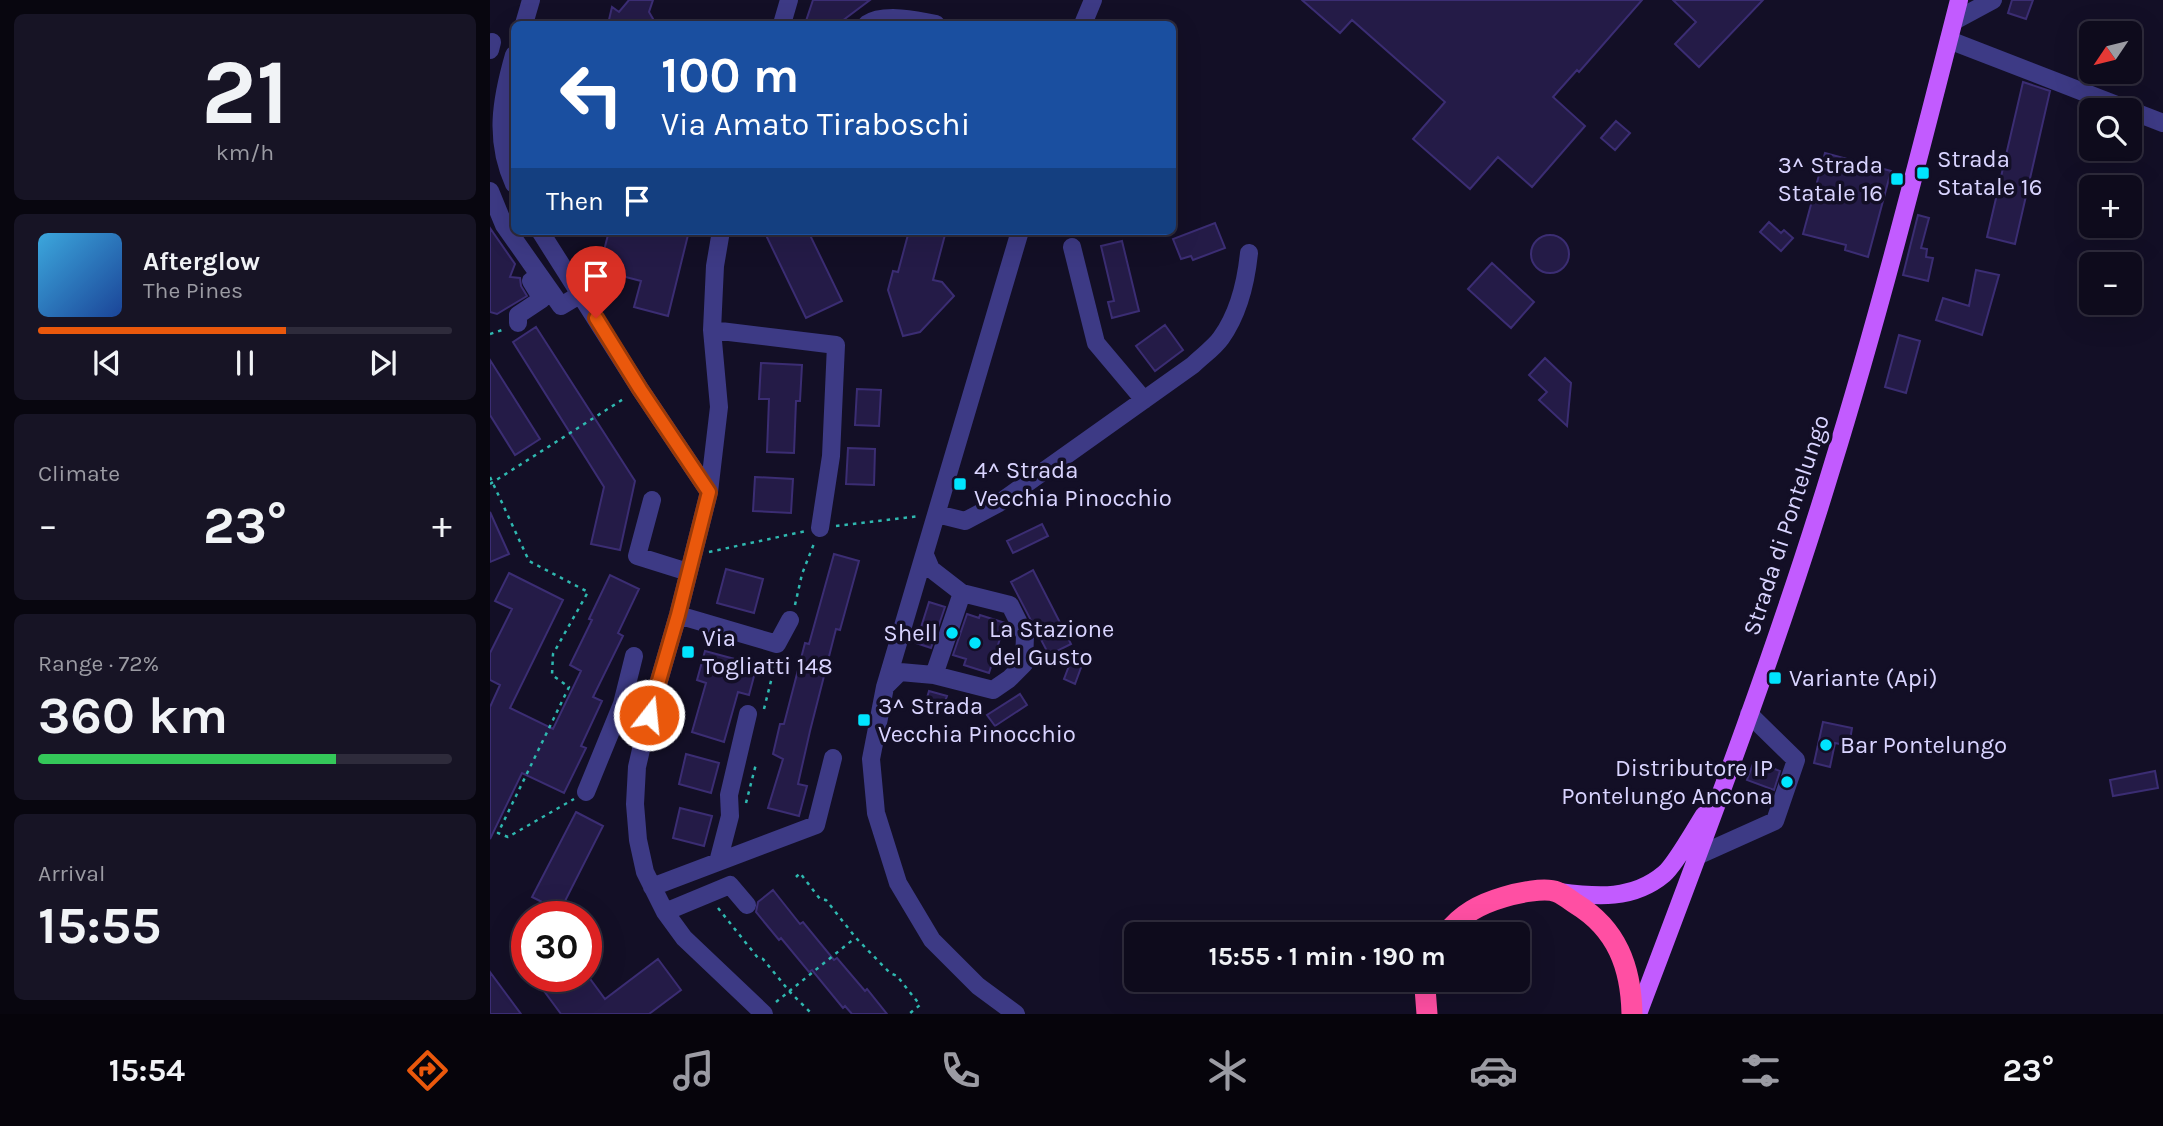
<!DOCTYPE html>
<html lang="en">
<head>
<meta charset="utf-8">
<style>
  body { margin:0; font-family:Karla,sans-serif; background:#171425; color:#f1f3f6; height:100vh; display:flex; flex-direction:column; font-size:26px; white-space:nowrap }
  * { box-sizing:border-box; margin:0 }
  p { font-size:23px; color:#9b9ba3 }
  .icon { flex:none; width:38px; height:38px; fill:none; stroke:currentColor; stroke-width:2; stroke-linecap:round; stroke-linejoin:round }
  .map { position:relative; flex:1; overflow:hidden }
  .side { display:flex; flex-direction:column; gap:14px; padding:14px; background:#08060f; width:490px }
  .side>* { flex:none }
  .top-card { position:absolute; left:21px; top:21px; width:665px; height:214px; border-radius:10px; box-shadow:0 7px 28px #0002,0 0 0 2px #2e2b3b; background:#1a4fa0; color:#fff; overflow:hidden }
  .needle { width:46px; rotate:235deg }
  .controls { position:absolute; left:1589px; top:21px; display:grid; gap:14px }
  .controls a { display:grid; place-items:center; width:63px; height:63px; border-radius:10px; background:#0e0b1c; box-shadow:0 7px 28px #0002,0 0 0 2px #2e2b3b; font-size:35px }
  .speed { position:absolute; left:21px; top:901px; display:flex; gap:14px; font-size:35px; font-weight:700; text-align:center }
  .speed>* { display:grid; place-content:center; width:91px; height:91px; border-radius:50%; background:#0e0b1c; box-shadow:0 7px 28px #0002,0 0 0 2px #2e2b3b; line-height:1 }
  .speed .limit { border:10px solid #d22; background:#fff; color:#111 }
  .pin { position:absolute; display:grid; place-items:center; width:60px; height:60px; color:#fff; margin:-72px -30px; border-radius:50% 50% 50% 0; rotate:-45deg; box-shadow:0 0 7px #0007 }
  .pin .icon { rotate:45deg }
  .me { position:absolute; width:77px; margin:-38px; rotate:16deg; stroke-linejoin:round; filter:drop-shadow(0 0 5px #0008) }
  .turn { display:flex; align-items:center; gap:24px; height:147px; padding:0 35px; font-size:32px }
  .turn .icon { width:91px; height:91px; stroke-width:2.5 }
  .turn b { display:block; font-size:49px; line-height:60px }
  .then { display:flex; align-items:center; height:66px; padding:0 35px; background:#0003; gap:14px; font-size:26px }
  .big { font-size:52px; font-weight:700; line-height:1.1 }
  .side .tile { flex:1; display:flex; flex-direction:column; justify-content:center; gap:10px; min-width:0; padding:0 24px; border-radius:10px; background:#171425 }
  .side .dial { align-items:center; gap:0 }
  .dial b { font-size:91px; line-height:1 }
  .song { display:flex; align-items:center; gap:21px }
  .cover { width:84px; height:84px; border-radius:10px; background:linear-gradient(135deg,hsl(200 70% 55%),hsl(220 70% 35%)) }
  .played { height:7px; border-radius:4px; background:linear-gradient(90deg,#ea580c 60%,#2e2b3b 60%) }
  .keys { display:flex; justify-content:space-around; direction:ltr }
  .heat { display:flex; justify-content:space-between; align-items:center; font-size:38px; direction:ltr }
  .charge { height:10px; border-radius:5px; background:linear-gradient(90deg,#34c759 72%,#2e2b3b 0) }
  .trip { position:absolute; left:634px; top:922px; width:406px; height:70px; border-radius:10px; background:#0e0b1c; box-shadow:0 7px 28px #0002,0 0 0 2px #2e2b3b; font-weight:700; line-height:70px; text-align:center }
  .tab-bar { display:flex; height:112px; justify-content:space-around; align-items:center; background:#06040b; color:#9b9ba3 }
  .tab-bar .icon { width:49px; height:49px }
  .tab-bar .selected { color:#ea580c }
  .tab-bar b { font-size:32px; color:#f1f3f6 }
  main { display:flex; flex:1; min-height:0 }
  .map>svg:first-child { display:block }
  .building { fill:#241b47; stroke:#3b2d73; stroke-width:2 }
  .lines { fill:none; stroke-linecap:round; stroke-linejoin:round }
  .path { stroke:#2fb8b0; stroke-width:2.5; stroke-dasharray:3.5 5; stroke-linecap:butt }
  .minor { stroke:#3d3a85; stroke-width:18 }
  .major { stroke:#c25bff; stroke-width:18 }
  .highway { stroke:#ff4fa3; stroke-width:21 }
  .route-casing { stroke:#983908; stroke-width:18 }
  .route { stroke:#ea580c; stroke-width:12 }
  .poi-dot { fill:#00e5ff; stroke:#130f26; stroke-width:2.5 }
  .labels { text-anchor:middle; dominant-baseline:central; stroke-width:7; stroke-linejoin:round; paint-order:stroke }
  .poi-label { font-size:24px; fill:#d9d4ff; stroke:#130f26; text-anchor:start }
  .street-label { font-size:24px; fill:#d9d4ff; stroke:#130f26 }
</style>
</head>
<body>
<main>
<section class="side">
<div class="tile dial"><b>21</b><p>km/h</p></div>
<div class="tile">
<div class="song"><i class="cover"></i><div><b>Afterglow</b><p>The Pines</p></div></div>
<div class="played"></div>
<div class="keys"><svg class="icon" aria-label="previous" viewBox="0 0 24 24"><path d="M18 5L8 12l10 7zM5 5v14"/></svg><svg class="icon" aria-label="pause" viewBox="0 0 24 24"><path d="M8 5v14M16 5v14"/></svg><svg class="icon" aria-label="next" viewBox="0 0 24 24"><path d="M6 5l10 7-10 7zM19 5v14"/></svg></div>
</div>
<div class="tile"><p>Climate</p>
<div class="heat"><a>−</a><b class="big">23°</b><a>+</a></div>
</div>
<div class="tile"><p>Range · 72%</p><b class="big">360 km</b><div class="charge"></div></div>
<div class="tile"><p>Arrival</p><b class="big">15:55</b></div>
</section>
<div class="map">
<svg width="1673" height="1014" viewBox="0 0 1673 1014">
  <rect width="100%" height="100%" fill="#130f26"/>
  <path class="building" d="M139 0H163L159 12 166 24H118L122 7 129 12Z
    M323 0H380L348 24H315Z
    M812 0H1152L1089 72 1087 70 1063 97 1095 126 1042 187 1008 157 980 189 923 139 955 102 862 20 850 33Z
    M1183 0H1273L1209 67 1185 44 1206 22Z
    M1522 0H1543L1536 19 1518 13Z
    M1533 82 1560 91 1525 244 1497 237Z
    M1126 121 1140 133 1125 150 1111 138Z
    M1335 153 1401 171 1378 257 1355 250 1356 245 1313 234Z
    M1428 215 1439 218 1431 248 1437 249 1436 257 1443 258 1438 281 1413 275Z
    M1279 222 1291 233 1294 230 1303 238 1291 251 1270 232Z
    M725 223 735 248 703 260 701 256 691 259 683 239Z
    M0 228 25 264 20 277 30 278 31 286 37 296 7 314 0 312Z
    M119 231H199L178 316 144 307 151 281 109 270Z
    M274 231H318L352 301 316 318Z
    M419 231H456L443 280 452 282 464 296 430 332 413 336 398 290 403 271 408 272Z
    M1041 254a19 19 0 1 1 38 0a19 19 0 1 1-38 0Z
    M632 241 649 311 622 318 618 302 624 301 611 246Z
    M1002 263 1044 302 1021 328 978 289Z
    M1486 270 1509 275 1492 335 1446 320 1453 298 1479 306Z
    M675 325 693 350 665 371 646 346Z
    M46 327 145 481 130 550 101 544 114 487 23 342Z
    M1409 335 1430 341 1416 393 1395 387Z
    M1055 358 1081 383 1077 426 1049 400 1057 392 1039 375Z
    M0 360 50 439 25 455 0 415Z
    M271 363 312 365 310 401H306L304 453 277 452 279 399H269Z
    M367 389 391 390 389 426 365 425Z
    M358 448 385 449 384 485 356 484Z
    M265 477 303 479 301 513 263 511Z
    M0 512 19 554 0 562Z
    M552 524 558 536 523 553 517 541Z
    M344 554 369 561 350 630 346 629 320 731 308 784 317 786 309 816 278 808 293 759 283 754 290 724H294L315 643 319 644Z
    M236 569 273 579 264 613 227 603Z
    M543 570 581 644 559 655 521 582Z
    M19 573 73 600 20 708 63 729 91 671 80 665 102 620 99 619 120 575 149 589 128 633 133 636 103 697 112 701 91 746 96 748 74 793 32 773 0 839V707L10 685 0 680V653L22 609 5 601Z
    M439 602 455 607 441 648 426 643Z
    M477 614 489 618 490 615 515 623 499 673 474 665 476 659 463 655Z
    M215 651 267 665 259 695 248 692 234 742 202 732 216 683 207 680Z
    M582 658 593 662 585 684 574 679Z
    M439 691 457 696 451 713 434 708Z
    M530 694 537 705 505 726 497 715Z
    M1333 722 1362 728 1359 746 1345 743 1340 767 1324 763Z
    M196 754 229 763 221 793 189 784Z
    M1264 761 1290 771 1284 790 1257 780Z
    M1665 771 1668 788 1623 796 1620 780Z
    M190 808 222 816 214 846 183 838Z
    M86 812 113 826 70 911 42 897Z
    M283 890 310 924 313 922 344 960 347 958 375 991 377 989 397 1014H362L355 1006 353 1008 322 970 319 972 291 938 289 940 266 912 268 902Z
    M168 959 191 990 159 1014H71L43 976H98L115 999Z
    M0 972 31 1014H0Z"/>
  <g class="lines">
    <path class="path" d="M0 334 15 329
      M0 477 39 561 98 592 63 654 62 675 79 687 8 833 18 837 84 799
      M0 484 135 398
      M346 526 430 516
      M219 552 316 531
      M305 605 312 574 325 541
      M274 709 286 661
      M256 803 266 764 264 763
      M306 877 310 873 330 899 336 900 366 938 400 973 407 976 430 1005 419 1014
      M228 908 268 958 273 959 300 992 322 1014
      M286 1002 365 938"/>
    <path class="minor" d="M1464 21 1503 0
      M34 24 41 0
      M292 24 299 0
      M377 24C393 13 428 20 446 24
      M593 24 603 0
      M1459 40 1673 123
      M0 50 2 42
      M24 55C11 100 4 140 24 184
      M0 191 14 225 71 306 91 294
      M50 231 150 389 219 492
      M231 231 225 266 222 330 229 407 219 492 188 615 159 715 147 767 145 804 148 840 155 872 175 912 194 938 274 1014
      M582 247 606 343 654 400
      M28 323V315L52 299 41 281
      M222 330 346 345 341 456 330 528
      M162 500 147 556 198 572
      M447 514 475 521 509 503 703 365C712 356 724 348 731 338 749 313 756 282 759 253
      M188 615 287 644 300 620
      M444 675 503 690 519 679 534 664 535 635 520 605 472 593
      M395 687 410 672 444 675 472 593 441 569 435 555
      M96 792 132 704 144 656
      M1207 856 1285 821 1306 760 1259 714
      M228 862 240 816 239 795 258 714
      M162 887 326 825 343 758
      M175 912 240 885 257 905
      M526 1014 488 986 442 940 408 883 386 813 381 759 395 687 530 231"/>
    <path class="major" d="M1069 892C1107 897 1143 900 1174 874 1185 865 1205 829 1214 815
      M1148 1014C1216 834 1285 654 1341 470 1389 315 1429 157 1469 0"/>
    <path class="highway" d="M956 934C971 914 990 904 1014 897 1027 893 1055 887 1067 892 1074 895 1080 900 1086 904 1127 929 1141 967 1142 1014
      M937 980 935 988 937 1014"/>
  </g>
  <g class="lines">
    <g class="route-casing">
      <path id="route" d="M106 318 150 389 219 492 188 615 159 715"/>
    </g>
    <use href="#route" class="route"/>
  </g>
  <g class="poi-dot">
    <rect x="1426" y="166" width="14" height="14" rx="3.5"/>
    <rect x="1400" y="172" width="14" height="14" rx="3.5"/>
    <rect x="463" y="477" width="14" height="14" rx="3.5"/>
    <circle cx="462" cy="633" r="7"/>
    <circle cx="485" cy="643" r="7"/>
    <rect x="191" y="645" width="14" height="14" rx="3.5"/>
    <rect x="1278" y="671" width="14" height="14" rx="3.5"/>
    <rect x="367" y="713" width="14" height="14" rx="3.5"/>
    <circle cx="1336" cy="745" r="7"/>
    <circle cx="1297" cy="782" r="7"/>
  </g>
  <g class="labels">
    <g class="poi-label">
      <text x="1447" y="159">Strada<tspan x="1447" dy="28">Statale 16</tspan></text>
      <text x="1393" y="165" text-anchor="end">3^ Strada<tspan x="1393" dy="28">Statale 16</tspan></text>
      <text x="484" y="470">4^ Strada<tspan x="484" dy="28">Vecchia Pinocchio</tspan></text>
      <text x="499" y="629">La Stazione<tspan x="499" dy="28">del Gusto</tspan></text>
      <text x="448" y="633" text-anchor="end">Shell</text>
      <text x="212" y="638">Via<tspan x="212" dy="28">Togliatti 148</tspan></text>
      <text x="1299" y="678">Variante (Api)</text>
      <text x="388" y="706">3^ Strada<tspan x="388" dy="28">Vecchia Pinocchio</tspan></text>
      <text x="1350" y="745">Bar Pontelungo</text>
      <text x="1283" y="768" text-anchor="end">Distributore IP<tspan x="1283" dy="28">Pontelungo Ancona</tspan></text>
    </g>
    <g class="street-label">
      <text transform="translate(1296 525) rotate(-72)">Strada di Pontelungo</text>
    </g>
  </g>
</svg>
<div class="controls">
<a><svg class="needle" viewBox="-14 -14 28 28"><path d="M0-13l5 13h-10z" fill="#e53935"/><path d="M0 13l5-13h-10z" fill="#9b9ba3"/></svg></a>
<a><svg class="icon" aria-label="search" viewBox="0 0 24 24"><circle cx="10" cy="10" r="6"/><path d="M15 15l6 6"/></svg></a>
<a>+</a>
<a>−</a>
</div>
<div class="speed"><div class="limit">30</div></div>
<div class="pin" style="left:106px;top:318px;background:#d93025"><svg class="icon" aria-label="arrive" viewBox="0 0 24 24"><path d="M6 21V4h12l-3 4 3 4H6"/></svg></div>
<svg class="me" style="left:159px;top:715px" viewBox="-20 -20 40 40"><circle r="17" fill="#ea580c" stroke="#fff" stroke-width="3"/><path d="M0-11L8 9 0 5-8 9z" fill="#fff"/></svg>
<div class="trip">15:55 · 1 min · 190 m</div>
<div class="top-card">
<div class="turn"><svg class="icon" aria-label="left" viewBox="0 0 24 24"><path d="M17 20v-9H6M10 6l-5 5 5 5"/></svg><div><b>100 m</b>Via Amato Tiraboschi</div></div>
<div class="then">Then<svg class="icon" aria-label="arrive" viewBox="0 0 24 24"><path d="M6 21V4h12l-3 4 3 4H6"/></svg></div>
</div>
</div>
</main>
<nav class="tab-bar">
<b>15:54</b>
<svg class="icon selected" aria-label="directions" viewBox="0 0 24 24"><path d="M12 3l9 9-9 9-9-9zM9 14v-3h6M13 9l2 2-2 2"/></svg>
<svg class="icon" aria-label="music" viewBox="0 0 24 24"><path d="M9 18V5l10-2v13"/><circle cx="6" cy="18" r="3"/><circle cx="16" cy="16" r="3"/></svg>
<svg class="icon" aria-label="phone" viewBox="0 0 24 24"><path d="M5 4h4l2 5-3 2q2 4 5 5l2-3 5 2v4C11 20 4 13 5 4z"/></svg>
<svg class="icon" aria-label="climate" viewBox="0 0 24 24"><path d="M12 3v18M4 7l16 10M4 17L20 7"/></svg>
<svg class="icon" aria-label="car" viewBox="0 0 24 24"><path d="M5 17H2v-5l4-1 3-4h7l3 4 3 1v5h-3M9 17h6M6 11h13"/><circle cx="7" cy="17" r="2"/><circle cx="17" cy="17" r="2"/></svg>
<svg class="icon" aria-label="filters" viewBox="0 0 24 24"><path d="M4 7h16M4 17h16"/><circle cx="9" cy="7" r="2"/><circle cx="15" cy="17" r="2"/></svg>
<b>23°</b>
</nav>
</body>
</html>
